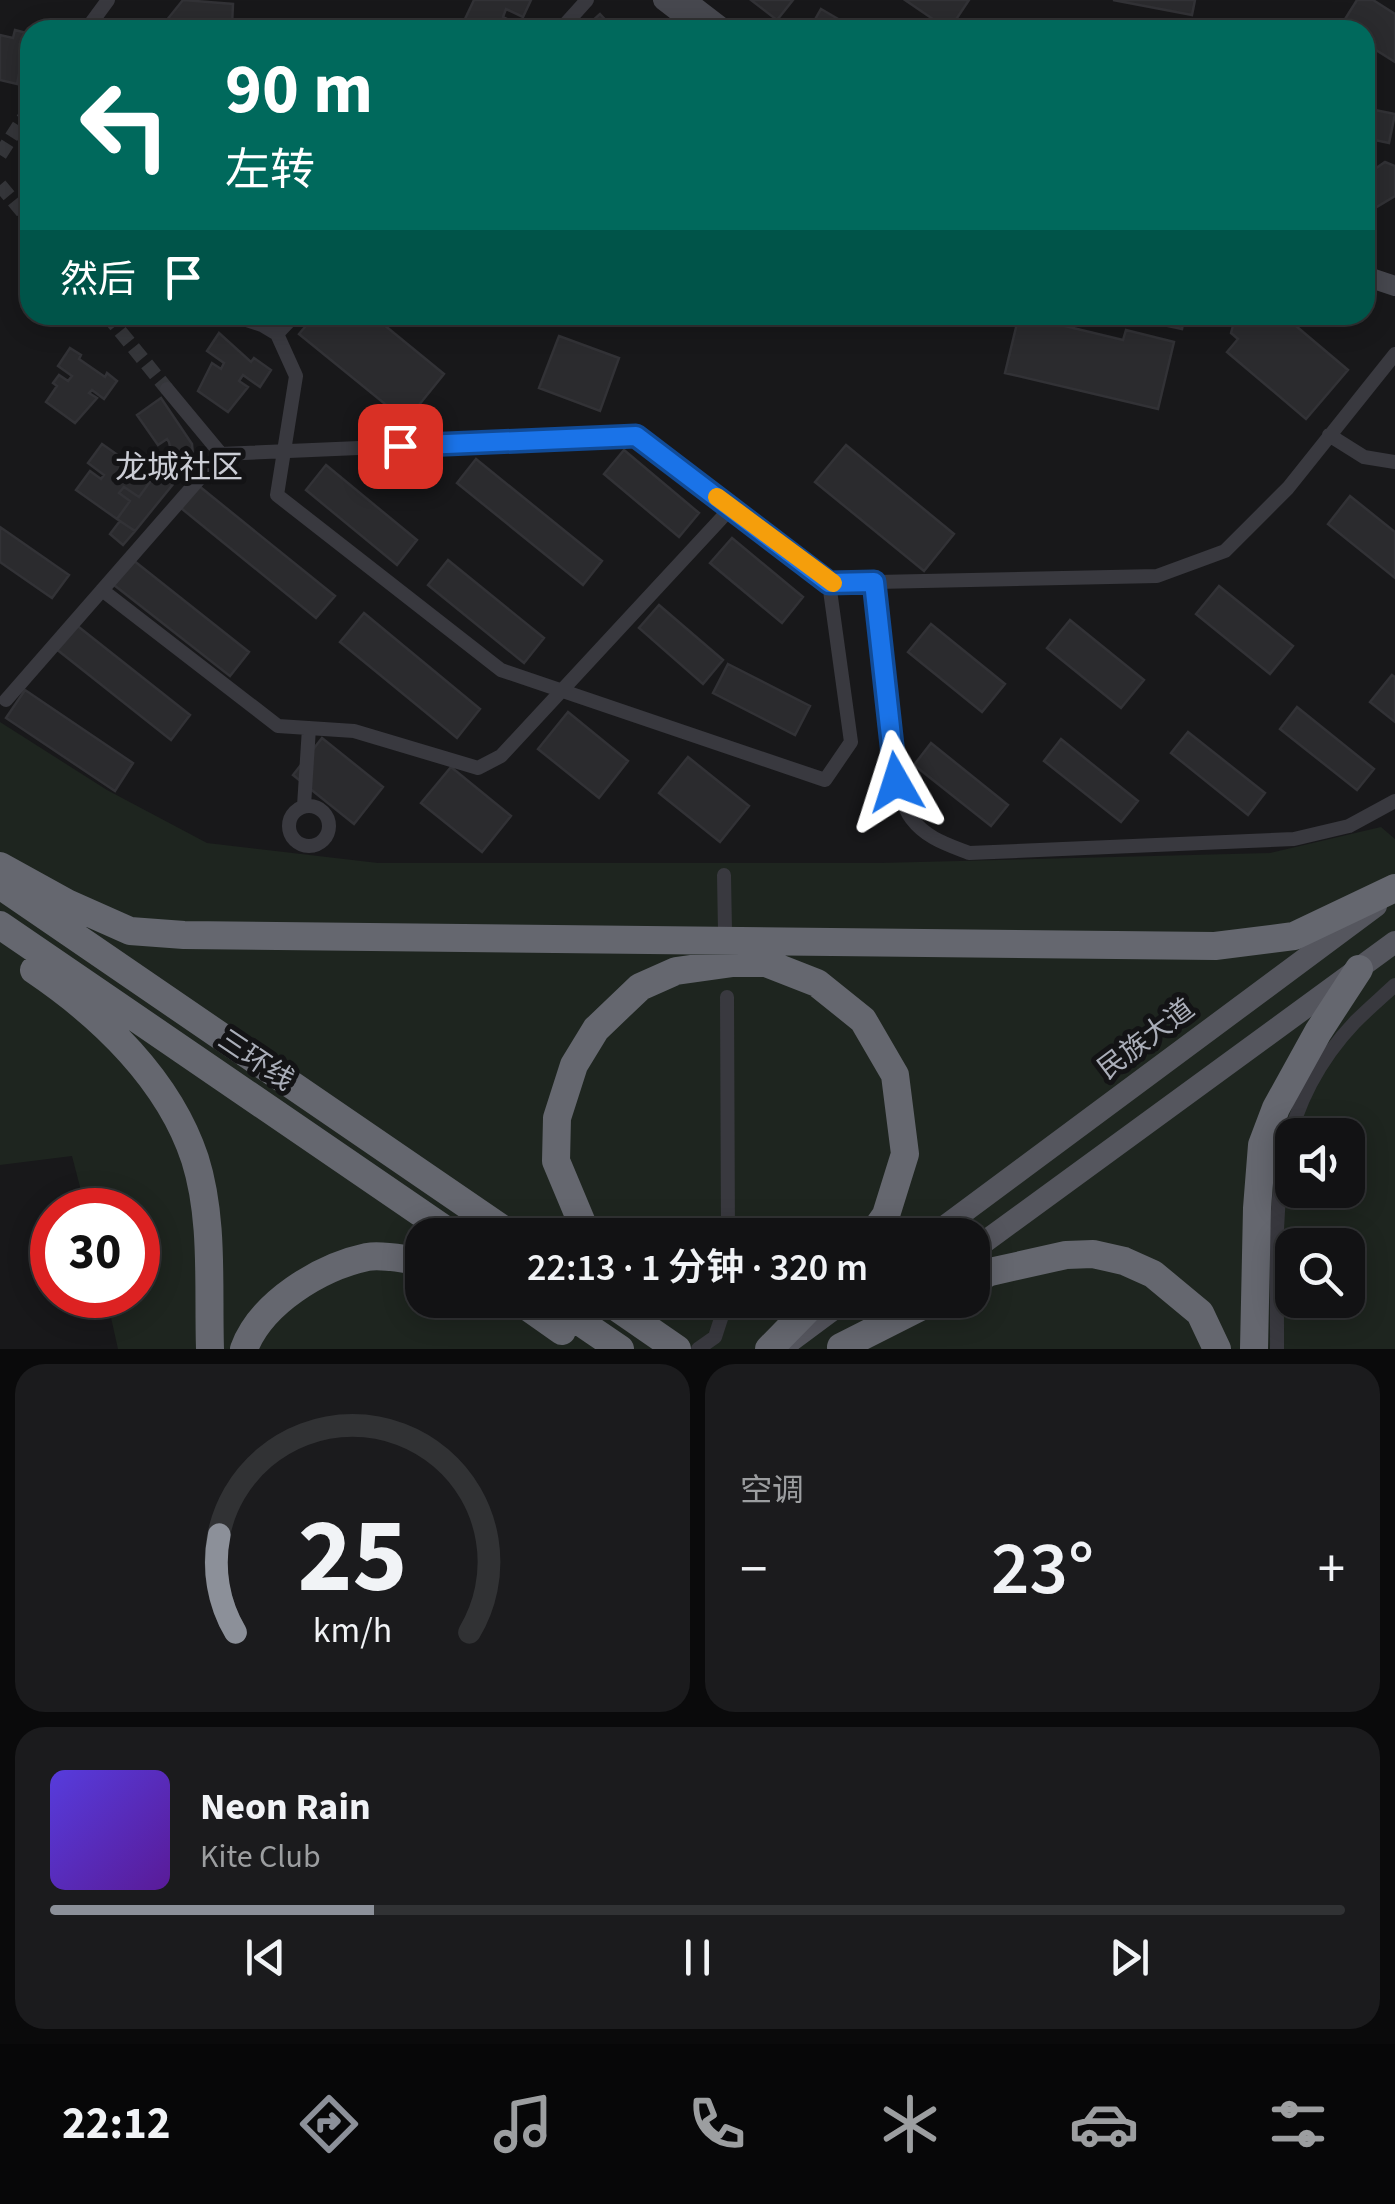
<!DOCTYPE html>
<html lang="zh">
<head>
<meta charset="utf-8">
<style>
  body { margin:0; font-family:"Source Sans 3","Noto Sans SC",sans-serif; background:#1b1b1d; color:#f1f3f6; height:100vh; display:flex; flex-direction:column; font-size:38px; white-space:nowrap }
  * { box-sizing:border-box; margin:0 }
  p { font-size:32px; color:#9c9ea0 }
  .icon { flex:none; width:55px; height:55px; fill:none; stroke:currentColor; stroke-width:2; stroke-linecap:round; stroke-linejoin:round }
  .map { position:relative; height:1349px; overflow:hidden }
  .side { display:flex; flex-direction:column; gap:15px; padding:15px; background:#0a0a0b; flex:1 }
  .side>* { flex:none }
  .banner { position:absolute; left:20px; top:20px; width:1355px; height:305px; border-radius:30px; box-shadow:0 5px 25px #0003,0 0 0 2px #313234; background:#00695c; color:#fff; overflow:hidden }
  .controls { position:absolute; left:1275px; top:1118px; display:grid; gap:20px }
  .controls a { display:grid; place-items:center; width:90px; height:90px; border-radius:20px; background:#121214; box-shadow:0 5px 25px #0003,0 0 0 2px #313234; font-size:50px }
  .speed { position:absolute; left:30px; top:1188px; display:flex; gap:20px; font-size:50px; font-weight:700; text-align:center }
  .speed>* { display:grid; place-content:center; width:130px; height:130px; border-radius:50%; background:#121214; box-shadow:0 5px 25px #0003,0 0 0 2px #313234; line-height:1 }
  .speed .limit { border:15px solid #d22; background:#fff; color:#111 }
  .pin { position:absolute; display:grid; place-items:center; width:85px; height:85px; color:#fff; margin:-42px; border-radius:20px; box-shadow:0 5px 15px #0006 }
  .me { position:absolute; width:110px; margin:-55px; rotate:354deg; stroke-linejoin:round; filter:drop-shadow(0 0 8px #0008) }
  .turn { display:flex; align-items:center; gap:35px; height:210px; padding:0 40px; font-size:45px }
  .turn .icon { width:130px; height:130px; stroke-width:2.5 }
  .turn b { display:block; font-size:70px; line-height:85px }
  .then { display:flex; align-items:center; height:95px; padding:0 40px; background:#0003; gap:20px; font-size:38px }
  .big { font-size:75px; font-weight:600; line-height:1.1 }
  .side .widget { flex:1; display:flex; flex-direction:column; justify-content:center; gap:15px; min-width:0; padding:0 35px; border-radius:30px; background:#1b1b1d }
  .side .dial { align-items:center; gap:0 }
  .dial svg { height:260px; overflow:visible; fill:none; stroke:#313234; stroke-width:7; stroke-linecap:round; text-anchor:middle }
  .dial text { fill:#f1f3f6; stroke:none }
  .song { display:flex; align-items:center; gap:30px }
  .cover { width:120px; height:120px; border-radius:15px; background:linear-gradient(135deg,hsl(250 70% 55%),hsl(270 70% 35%)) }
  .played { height:10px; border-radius:5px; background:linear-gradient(90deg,#8c9099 25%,#313234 25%) }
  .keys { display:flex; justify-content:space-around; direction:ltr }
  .heat { display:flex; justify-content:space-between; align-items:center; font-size:55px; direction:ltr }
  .side .tiles { flex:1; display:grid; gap:15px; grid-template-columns:1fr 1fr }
  .widget:last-child { grid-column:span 2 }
  .trip { position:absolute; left:405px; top:1218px; width:585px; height:100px; border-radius:30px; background:#121214; box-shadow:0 5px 25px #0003,0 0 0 2px #313234; font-weight:600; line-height:100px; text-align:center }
  .tabs { display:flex; height:160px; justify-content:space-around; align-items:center; background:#070708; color:#9c9ea0 }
  .tabs .icon { width:70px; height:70px }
  .tabs .selected { color:#8c9099 }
  .tabs b { font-size:45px; color:#f1f3f6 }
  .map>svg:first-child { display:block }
  .green { fill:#1e251f; fill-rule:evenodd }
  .building { fill:#2b2b2e; stroke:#323236; stroke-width:2.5 }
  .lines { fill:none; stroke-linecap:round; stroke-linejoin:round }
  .street-tunnel { stroke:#35363a; stroke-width:14; stroke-dasharray:14 7; stroke-linecap:butt }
  .street { stroke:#39393f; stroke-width:14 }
  .secondary { stroke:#47484f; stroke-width:20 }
  .primary { stroke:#55565e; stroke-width:22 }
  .highway { stroke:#65676f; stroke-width:28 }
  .route-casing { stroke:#114b97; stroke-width:25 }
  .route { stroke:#1a73e8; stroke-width:18 }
  .slow { stroke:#f59e0b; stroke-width:18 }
  .labels { text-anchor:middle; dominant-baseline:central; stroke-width:10; stroke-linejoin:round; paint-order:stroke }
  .street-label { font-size:28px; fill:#aaaeb9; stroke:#131315 }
  .quarter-label { font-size:32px; fill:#cbcdd5; stroke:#131315 }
</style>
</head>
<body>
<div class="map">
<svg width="1395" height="1349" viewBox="0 0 1395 1349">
  <rect width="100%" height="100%" fill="#18181a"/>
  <path class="green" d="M0 722 107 790 207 843 378 863H880L1270 853 1381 827 1395 839V1349H118L106 1295H138V1210H86L72 1156 0 1165ZM1292 1135H1348V1190H1292ZM422 1235H972V1300H422ZM1292 1245H1348V1300H1292Z"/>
  <path class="building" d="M183 0 233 4 232 26 177 30 166 21Z
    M474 0H531L523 17 506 9 503 17 509 20 504 30H486L465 19Z
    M751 0H793L777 20Z
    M905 0H969L949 30Z
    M1113 0H1195L1192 15Z
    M1357 0H1373L1395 14V62L1365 43V30H1345L1340 27Z
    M821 9 857 30H809Z
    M600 14 615 30H582Z
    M15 30 30 34V62L22 60 17 84 0 80V35L13 38Z
    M1365 108 1395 114 1389 143 1365 138Z
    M1385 162 1395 166V196L1365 214V176Z
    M315 315H372L444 374 406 421 299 334Z
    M1019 315 1123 340 1126 330 1174 342 1158 409 1005 373Z
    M1116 315H1185L1182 329Z
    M1236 315H1283L1348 370 1306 419 1227 352 1238 339 1231 333Z
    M219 333 251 362 254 358 271 370 260 387 243 375 239 381 248 387 228 412 198 391 212 363 221 369 224 363 207 351Z
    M559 336 619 358 600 411 539 388Z
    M70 348 81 355 79 359 105 377 107 373 117 381 104 399 92 390 89 393 97 398 75 423 46 402 57 386 53 383 59 375 68 381 72 376 58 366Z
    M161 398 192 444 193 455 187 467 135 531 117 519 130 501 119 493 124 487 139 497 152 479 145 474 157 457 167 464 172 456 169 442 167 439 158 445 137 415Z
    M102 444 152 479 139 497 124 487 119 493 130 501 117 519 76 490 90 471 101 479 104 475 88 463Z
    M846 445 954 534 924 571 815 482Z
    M624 450 699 513 679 537 604 474Z
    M476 459 602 561 583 585 457 483Z
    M326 465 417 540 397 565 306 490Z
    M199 486 335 596 316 618 181 508Z
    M1350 496 1395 532V578L1328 524Z
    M120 521 135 531 123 545 110 534Z
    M0 527 69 575 52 598 0 562Z
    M732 538 803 597 782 623 710 563Z
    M133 560 249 652 230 676 114 585Z
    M448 560 544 638 524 663 428 585Z
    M1219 586 1293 646 1270 674 1196 614Z
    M659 605 723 660 703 684 639 628Z
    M364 613 480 709 457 738 340 642Z
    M1070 620 1144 680 1121 708 1047 648Z
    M75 624 190 715 171 740 55 648Z
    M931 624 1005 684 982 712 908 652Z
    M728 664 810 706 795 735 713 693Z
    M1392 675 1395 677V722L1370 702Z
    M25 690 133 763 115 791 6 718Z
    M1297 707 1374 769 1357 790 1280 729Z
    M568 712 628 761 599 798 538 749Z
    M1188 732 1265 793 1248 815 1171 753Z
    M322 738 383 787 354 824 293 775Z
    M1061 739 1138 801 1121 822 1044 761Z
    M931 743 1008 805 991 826 914 765Z
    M688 757 749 806 720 842 659 793Z
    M451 767 511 816 482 852 421 803Z"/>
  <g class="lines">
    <path class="street-tunnel" d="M0 155 30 108
      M0 185 30 221
      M107 315 167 389"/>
    <path class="street" d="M86 30 108 0
      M560 30 587 0
      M232 315 262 325 277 334 296 376 277 495 501 670 825 780 851 742 829 583
      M277 334 295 315
      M167 389 221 454 636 436 829 583 1157 576 1225 551 1288 488 1395 354
      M1329 435 1364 457 1395 462
      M873 582C879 628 887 788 911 818 926 838 946 844 969 853L1294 839 1349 826 1395 801
      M102 590 278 726 354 731 478 768 501 756 731 508
      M6 700 221 454
      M304 806 309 728
      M289 826a20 20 0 1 1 40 0a20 20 0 1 1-40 0Z
      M724 875 725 931
      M727 997 728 1235
      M698 1349 715 1337 727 1300
      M1277 1349C1278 1226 1262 1120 1355 1022 1368 1009 1382 997 1395 985"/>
    <path class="secondary" d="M663 0 702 30
      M686 0 725 30
      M1365 276 1395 286"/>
    <path class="primary" d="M933 1235 1376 906
      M972 1251 1395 942
      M788 1343 846 1300"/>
    <path class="highway" d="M0 866 67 903 130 931 184 935 1215 946 1294 936 1395 888
      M0 885 511 1235
      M0 925 453 1235
      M34 970C102 1016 169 1080 195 1159 214 1219 208 1287 210 1349
      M587 1235 556 1161 557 1118 574 1065 596 1029 640 987 676 971 733 963H766L817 983 863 1020 895 1075 905 1154 886 1215 872 1235
      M972 1281 990 1272 1066 1255 1093 1254 1124 1261 1153 1274 1200 1313 1217 1349
      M518 1300 562 1331
      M548 1300 620 1349
      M606 1300 677 1349
      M841 1347 934 1300
      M244 1349C261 1303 320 1267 367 1257 384 1254 406 1260 422 1261
      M769 1349 817 1300
      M1254 1349 1257 1208 1262 1145 1276 1108 1318 1032 1359 969"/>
  </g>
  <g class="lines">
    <g class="route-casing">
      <path id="route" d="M400 446 636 436 829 583 874 582 896 782"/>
    </g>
    <use href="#route" class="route"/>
    <path class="slow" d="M717 497 833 583"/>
  </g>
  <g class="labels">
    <g class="street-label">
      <text transform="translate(1146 1039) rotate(-37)">民族大道</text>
      <text transform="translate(256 1060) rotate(34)">三环线</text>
    </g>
    <g class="quarter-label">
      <text x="179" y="468">龙城社区</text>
    </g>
  </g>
</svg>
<div class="controls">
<a><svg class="icon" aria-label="sound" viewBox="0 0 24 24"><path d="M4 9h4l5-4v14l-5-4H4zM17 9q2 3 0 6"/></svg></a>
<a><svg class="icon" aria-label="search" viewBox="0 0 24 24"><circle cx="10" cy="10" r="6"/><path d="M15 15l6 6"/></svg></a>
</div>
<div class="speed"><div class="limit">30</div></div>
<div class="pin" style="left:400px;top:446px;background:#d93025"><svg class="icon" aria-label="arrive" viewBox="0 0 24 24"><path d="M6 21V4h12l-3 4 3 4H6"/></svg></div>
<svg class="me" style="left:896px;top:782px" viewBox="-20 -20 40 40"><path d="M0-17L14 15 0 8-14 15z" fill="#1a73e8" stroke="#fff" stroke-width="4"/></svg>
<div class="trip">22:13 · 1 分钟 · 320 m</div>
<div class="banner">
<div class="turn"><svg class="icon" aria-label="left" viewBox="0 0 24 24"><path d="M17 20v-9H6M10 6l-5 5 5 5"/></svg><div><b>90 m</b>左转</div></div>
<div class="then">然后<svg class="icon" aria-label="arrive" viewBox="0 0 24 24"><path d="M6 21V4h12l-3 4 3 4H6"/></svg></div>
</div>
</div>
<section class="side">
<div class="tiles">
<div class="widget dial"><svg viewBox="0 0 100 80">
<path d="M14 69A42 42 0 1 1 86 69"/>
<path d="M14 69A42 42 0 0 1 9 39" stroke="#8c9099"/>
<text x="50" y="56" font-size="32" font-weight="700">25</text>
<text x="50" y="72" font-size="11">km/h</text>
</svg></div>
<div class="widget"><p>空调</p>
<div class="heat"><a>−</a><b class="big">23°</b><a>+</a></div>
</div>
<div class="widget">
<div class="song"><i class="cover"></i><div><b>Neon Rain</b><p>Kite Club</p></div></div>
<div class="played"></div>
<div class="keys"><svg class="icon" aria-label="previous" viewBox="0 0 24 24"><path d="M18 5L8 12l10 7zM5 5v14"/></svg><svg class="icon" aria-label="pause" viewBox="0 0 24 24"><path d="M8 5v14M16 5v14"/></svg><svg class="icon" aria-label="next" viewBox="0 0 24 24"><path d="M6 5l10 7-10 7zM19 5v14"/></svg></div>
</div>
</div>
</section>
<nav class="tabs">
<b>22:12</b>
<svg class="icon selected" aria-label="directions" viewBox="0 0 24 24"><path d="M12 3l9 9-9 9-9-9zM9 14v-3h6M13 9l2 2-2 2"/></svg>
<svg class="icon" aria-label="music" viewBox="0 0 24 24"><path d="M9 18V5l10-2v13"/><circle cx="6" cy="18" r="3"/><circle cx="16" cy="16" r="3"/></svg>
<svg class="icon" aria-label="phone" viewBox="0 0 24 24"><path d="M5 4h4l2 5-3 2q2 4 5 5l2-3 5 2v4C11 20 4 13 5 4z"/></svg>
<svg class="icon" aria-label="climate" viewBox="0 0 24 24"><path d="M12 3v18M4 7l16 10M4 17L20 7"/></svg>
<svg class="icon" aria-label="car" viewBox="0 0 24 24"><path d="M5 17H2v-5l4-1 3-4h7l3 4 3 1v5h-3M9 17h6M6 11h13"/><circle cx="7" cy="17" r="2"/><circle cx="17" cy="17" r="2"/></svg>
<svg class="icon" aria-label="filters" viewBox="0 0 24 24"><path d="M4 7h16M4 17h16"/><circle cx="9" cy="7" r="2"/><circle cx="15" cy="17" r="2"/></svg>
</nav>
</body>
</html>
